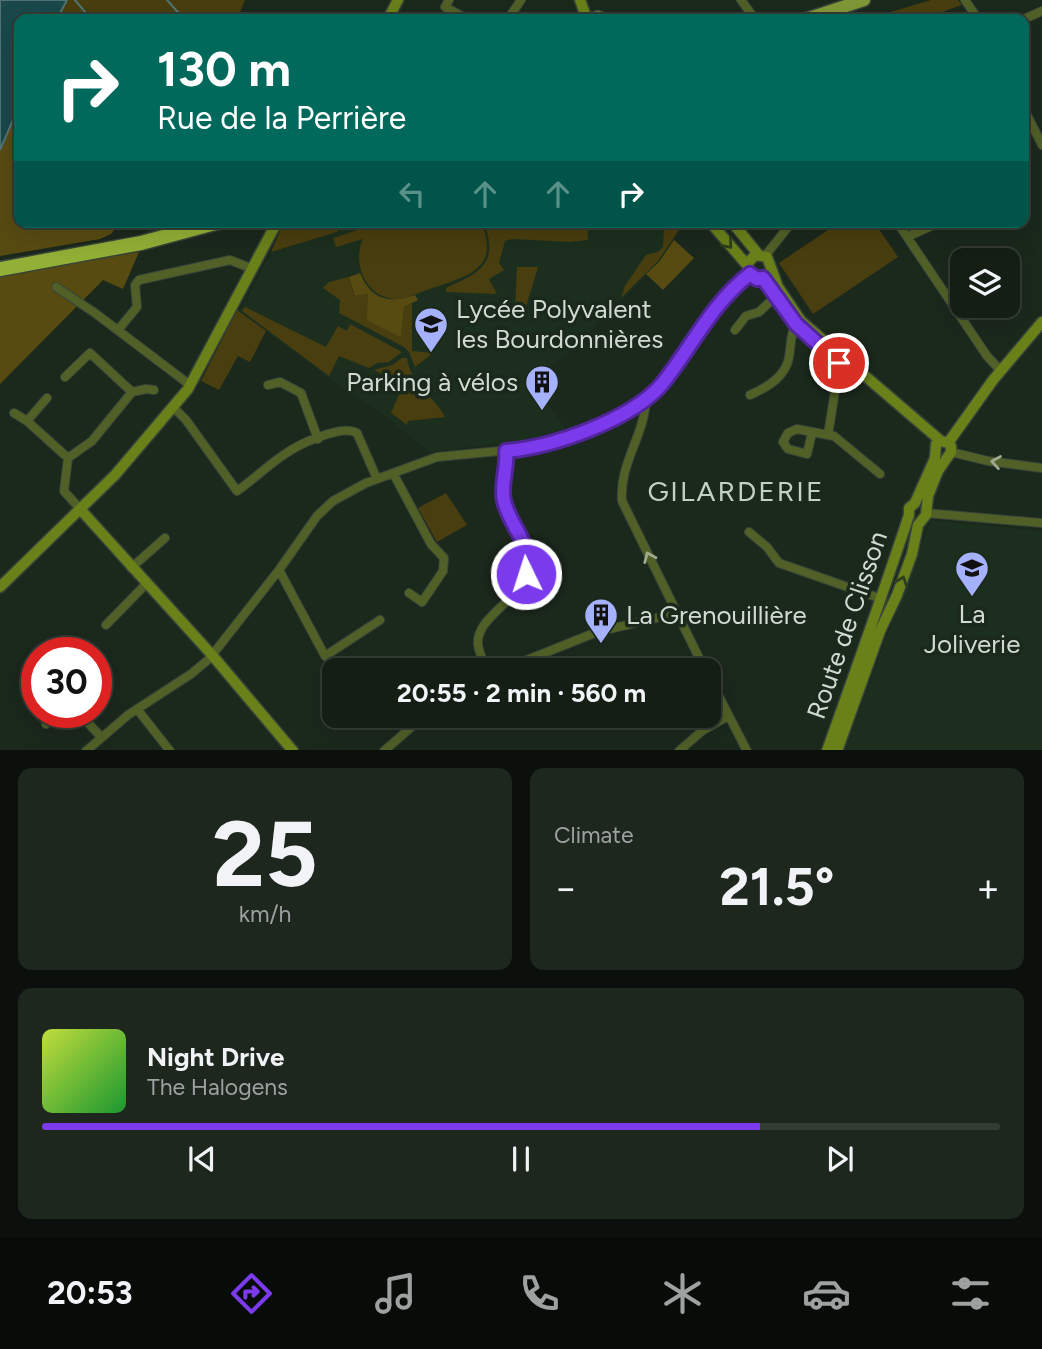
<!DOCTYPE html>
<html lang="en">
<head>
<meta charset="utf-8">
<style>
  body { margin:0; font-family:Figtree,sans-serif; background:#1d271e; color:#f1f3f6; height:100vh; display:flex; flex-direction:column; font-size:26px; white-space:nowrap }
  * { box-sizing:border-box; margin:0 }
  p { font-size:23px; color:#9da2a0 }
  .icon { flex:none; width:38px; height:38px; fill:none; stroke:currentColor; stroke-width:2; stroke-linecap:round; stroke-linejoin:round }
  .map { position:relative; height:750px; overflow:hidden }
  .panel { display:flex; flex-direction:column; gap:18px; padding:18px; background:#0b100c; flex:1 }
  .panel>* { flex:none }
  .hud { position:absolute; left:14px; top:14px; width:1015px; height:214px; border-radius:14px; box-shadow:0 7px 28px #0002,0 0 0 2px #333c34; background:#00695c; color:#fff; overflow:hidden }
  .buttons { position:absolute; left:950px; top:248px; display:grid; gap:14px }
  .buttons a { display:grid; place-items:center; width:70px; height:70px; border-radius:14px; background:#141e15; box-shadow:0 7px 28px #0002,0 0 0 2px #333c34; font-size:35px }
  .speed { position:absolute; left:21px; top:637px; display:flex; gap:14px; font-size:35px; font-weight:700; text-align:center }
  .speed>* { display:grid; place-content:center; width:91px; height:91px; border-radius:50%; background:#141e15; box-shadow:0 7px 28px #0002,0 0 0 2px #333c34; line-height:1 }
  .speed .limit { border:10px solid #d22; background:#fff; color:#111 }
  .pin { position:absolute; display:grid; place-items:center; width:60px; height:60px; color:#fff; margin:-30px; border:4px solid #fff; border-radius:50%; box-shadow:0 2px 7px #0007 }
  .me { position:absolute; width:77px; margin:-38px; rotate:356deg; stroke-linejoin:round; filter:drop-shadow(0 0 5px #0008) }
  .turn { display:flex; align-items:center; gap:24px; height:147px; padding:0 28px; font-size:32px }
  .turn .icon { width:91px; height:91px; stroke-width:2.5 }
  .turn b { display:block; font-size:49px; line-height:60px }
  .lanes { display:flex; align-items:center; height:66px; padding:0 28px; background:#0003; justify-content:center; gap:35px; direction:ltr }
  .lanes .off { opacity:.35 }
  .big { font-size:52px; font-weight:700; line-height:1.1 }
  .panel .widget { flex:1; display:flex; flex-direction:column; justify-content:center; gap:10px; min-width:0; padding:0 24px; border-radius:14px; background:#1d271e }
  .panel .dial { align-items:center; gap:0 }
  .dial b { font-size:91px; line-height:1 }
  .song { display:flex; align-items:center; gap:21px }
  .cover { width:84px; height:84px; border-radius:10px; background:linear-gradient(135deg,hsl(70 70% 55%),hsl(130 70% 35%)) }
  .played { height:7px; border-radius:4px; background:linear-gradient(90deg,#7c3aed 75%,#333c34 75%) }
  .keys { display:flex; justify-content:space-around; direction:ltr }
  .heat { display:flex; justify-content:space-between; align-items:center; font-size:38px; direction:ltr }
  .panel .tiles { flex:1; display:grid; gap:18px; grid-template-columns:1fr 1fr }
  .widget:last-child { grid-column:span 2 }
  .trip { position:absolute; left:322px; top:658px; width:399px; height:70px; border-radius:14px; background:#141e15; box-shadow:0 7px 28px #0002,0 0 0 2px #333c34; font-weight:700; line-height:70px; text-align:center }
  .dock { display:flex; height:112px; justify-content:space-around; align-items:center; background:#080c08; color:#9da2a0 }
  .dock .icon { width:49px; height:49px }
  .dock .current { color:#7c3aed }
  .dock b { font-size:32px; color:#f1f3f6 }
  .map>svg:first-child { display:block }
  .built { fill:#1c2f1e }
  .green { fill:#493e0f }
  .forest { fill:#584b12 }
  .water { fill:#1a484b; stroke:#517473; stroke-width:2 }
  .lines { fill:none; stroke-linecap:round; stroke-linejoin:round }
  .stream { stroke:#517473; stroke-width:2 }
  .street-casing { stroke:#384439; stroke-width:10 }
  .secondary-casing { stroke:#384439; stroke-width:13 }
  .primary-casing { stroke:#384439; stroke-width:15 }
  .highway-casing { stroke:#384439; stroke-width:17 }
  .street { stroke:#516027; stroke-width:8 }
  .secondary { stroke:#6a811a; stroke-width:10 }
  .primary { stroke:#809837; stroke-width:12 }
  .highway { stroke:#92af36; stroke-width:14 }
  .oneway { stroke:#2f3e1c }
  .oneway2 { stroke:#9ea98d }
  .route-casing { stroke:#51269a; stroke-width:18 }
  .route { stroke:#7c3aed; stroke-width:12 }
  .labels { text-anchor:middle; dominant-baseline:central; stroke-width:7; stroke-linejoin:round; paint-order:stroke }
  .poi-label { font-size:26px; fill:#d1dad1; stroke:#1b281c; text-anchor:start }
  .street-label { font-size:26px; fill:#d1dad1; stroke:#1b281c }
  .neighbourhood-label { font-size:28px; letter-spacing:2px; fill:#c0d2c2; stroke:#1b281c }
</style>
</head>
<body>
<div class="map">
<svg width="1042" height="751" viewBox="0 0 1042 751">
  <rect width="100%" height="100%" fill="#1b281c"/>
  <path class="built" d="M343 222H674L683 226 659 262 617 306 541 377 556 397 547 404 566 428 523 441 430 452 374 408 351 394 237 310 242 308 271 252 337 232Z
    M931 520 1042 531V750L844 751Z"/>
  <path class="green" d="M67 0H245L237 19H57Z
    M931 0H958L962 5 922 19H867Z
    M284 222H343L337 232 271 252Z
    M382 222H481C501 270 467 276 430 289 420 292 405 300 395 299 365 297 352 263 363 239L336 247 333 238Z
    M484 222H570L573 224 587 222 588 240 570 242 512 239 505 241 499 263 504 270 489 279 497 294 446 292V288C481 272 499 264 484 222Z
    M656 222H671L681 227 658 261 621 298 625 286 646 255 658 252 663 247 664 227 656 226Z
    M840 222H874L898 257 813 314 779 263Z
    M517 267H538L525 310 515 309Z
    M349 277 355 296 368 294 401 336 404 307 412 303V351L433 353 415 367 409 352 404 347 339 313 340 300 323 288 329 282Z
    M245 307 326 347 338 326 347 331 350 324 402 352 389 362 377 363 369 368 339 356 329 376 242 311Z
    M237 310 266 331 250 362 238 356 219 390 201 381Z
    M402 358H407C410 383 435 397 445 417L408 421 407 425 391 413 403 385 374 370 392 365Z
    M446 493 467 525 437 542 418 508Z"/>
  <path class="forest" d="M19 106V222H120L111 234 100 239 0 256V150Z
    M674 240 694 258 663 290 646 274 659 262Z
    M139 252 123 289 103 280 0 384V274Z
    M360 273C371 300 390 304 415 295L418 300 404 307 401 337 367 320 368 294 355 296 349 277Z"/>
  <path class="water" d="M0 0H67L57 19H19V106L0 150Z"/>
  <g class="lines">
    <path class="stream" d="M75 0 91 19
      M167 0 184 19"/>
    <g class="street-casing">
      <path id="street" d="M449 0 445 7 467 19
        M741 0 755 19
        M965 0 978 19
        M508 19 521 0
        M1024 19 1042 11
        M1024 109 1042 145
        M897 222 987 356 1001 371
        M907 237 940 222
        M765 256 792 222
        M56 287 95 313 190 385
        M118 330 137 307 135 285 139 280 230 260 253 269
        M735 330 746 316 759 312 775 297
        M65 377 90 353 132 392
        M268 385 280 382 301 393 318 439
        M750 395C766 388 786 377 789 357 791 346 790 335 796 324
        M646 399C645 435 619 463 622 501L705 670
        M173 407 186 420 237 491C253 480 268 465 285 454 299 444 342 424 357 433L377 479
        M14 413 27 421 68 458 64 491 80 509
        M27 421 47 398
        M812 433 807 454 788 449 783 442 788 433 797 429 828 435 836 385 847 370
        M828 435 834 436 880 474
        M951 452 988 461 1042 468
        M68 458 92 441 132 392 146 389 154 390
        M393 473 431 544 444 558 443 571 422 602 409 593
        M926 513 1042 523
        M749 532 767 547 779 563 879 598
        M131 568 165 538
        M279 570 325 656 380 620
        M106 625 146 584
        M487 670C484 662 479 653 478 645 475 617 520 602 526 570 532 543 512 528 505 504 500 486 508 469 506 451
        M502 670 597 632 678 613
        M709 677 747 751
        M137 709 170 751
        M78 712 101 737
        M46 724 52 712
        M86 751 128 715 191 674 209 659 279 570 317 516 333 501 366 483 437 457 532 448 626 413 646 399 662 383 706 320 750 274
        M384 751 424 716
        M679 751 702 731 728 716"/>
    </g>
    <g class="secondary-casing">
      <path id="secondary" d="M580 0 587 19
        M388 19 398 0
        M588 19 598 16 606 19
        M710 222 747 265
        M732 222 758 254
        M771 271 765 278H755L748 272V263L755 255 767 257 778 287 801 321 941 441
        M763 278 792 319
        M948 443 993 380 1042 322
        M80 509 212 655 293 751
        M0 587 115 475 188 389 277 222
        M827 751C855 672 883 594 909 515V508L915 503 935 458 936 444 941 441 948 443
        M837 751 880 631 897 595 912 554 918 525 926 515 928 496 938 471 951 452V446L948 443"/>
    </g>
    <g class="primary-casing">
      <path id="primary" d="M806 19 864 0"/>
    </g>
    <g class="highway-casing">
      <path id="highway" d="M0 269 141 243 219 222"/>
    </g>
    <use href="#street" class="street"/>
    <use href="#secondary" class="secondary"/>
    <use href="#primary" class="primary"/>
    <use href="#highway" class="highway"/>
  </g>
  <defs><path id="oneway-chevron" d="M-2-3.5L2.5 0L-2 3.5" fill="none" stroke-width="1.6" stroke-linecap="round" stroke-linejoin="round" transform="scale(1.75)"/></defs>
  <g class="oneway">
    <use href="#oneway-chevron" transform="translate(728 244) rotate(49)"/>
    <use href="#oneway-chevron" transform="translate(902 581) rotate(-70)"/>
  </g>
  <g class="oneway2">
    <use href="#oneway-chevron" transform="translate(996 462) rotate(-170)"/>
    <use href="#oneway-chevron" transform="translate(649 557) rotate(-113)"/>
  </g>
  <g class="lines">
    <g class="route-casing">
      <path id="route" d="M526 574C532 541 511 529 504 501 500 484 508 468 506 451 553 447 631 420 662 384 692 347 711 304 750 274L757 279 763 278 796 324 839 363"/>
    </g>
    <use href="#route" class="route"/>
  </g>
  <defs>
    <g id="school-pin" transform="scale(1.75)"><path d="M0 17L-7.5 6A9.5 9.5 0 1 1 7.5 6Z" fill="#a6b1fc" stroke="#1b281c"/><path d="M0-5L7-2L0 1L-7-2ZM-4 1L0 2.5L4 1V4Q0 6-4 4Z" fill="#111"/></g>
    <g id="building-pin" transform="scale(1.75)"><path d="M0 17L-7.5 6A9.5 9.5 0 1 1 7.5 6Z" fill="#a6b1fc" stroke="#1b281c"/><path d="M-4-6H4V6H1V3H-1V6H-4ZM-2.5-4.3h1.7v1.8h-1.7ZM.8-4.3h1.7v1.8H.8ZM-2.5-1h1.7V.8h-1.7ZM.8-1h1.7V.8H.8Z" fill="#111"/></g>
  </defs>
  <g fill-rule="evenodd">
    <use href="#school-pin" x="431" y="324"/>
    <use href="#building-pin" x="542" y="382"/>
    <use href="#school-pin" x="972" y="568"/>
    <use href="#building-pin" x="601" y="615"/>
  </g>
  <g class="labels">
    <g class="poi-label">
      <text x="456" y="309">Lycée Polyvalent<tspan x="456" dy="30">les Bourdonnières</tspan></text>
      <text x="518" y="382" text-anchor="end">Parking à vélos</text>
      <text x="972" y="614" text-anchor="middle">La<tspan x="972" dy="30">Joliverie</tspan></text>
      <text x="626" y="615">La Grenouillière</text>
    </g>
    <g class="street-label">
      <text transform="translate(847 625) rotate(-71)">Route de Clisson</text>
    </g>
    <g class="neighbourhood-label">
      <text x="736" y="491">GILARDERIE</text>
    </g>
  </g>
</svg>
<div class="buttons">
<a><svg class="icon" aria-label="layers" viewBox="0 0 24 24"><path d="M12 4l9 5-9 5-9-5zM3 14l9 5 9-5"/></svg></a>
</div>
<div class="speed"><div class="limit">30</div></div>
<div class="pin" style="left:839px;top:363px;background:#d93025"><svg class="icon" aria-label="arrive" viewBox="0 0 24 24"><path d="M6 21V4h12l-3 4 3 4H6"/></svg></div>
<svg class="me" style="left:526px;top:574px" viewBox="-20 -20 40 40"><circle r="17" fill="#7c3aed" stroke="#fff" stroke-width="3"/><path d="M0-11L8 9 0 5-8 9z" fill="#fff"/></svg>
<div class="trip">20:55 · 2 min · 560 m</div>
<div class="hud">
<div class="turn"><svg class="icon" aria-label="right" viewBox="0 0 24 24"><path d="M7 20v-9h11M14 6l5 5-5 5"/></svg><div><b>130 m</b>Rue de la Perrière</div></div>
<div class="lanes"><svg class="icon off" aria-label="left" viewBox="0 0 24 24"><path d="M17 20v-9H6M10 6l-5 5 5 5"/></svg><svg class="icon off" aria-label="ahead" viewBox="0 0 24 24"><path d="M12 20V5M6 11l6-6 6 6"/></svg><svg class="icon off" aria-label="ahead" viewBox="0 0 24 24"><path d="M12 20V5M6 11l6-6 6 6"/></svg><svg class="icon" aria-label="right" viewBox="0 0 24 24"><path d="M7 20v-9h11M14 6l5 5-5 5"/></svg></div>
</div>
</div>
<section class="panel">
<div class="tiles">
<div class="widget dial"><b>25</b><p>km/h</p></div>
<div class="widget"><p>Climate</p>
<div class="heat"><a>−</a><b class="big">21.5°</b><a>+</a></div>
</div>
<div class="widget">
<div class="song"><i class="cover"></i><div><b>Night Drive</b><p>The Halogens</p></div></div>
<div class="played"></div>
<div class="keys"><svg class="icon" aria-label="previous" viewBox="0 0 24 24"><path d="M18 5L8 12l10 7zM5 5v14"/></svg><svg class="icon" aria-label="pause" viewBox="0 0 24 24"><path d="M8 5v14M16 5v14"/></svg><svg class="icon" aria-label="next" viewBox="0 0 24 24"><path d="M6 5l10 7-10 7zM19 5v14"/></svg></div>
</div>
</div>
</section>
<nav class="dock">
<b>20:53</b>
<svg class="icon current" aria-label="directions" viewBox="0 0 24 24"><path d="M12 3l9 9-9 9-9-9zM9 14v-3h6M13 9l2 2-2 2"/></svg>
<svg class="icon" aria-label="music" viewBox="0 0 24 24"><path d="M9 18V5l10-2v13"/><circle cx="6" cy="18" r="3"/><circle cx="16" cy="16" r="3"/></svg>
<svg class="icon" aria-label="phone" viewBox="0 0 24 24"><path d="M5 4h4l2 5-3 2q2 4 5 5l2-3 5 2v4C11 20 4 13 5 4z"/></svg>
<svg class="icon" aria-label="climate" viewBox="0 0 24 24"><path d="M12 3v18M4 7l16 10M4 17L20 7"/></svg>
<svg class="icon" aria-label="car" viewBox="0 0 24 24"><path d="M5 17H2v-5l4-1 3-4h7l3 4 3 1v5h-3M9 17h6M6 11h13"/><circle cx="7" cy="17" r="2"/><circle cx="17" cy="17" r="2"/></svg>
<svg class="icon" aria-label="filters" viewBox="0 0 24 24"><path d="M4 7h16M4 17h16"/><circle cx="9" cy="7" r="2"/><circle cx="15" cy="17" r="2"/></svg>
</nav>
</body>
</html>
